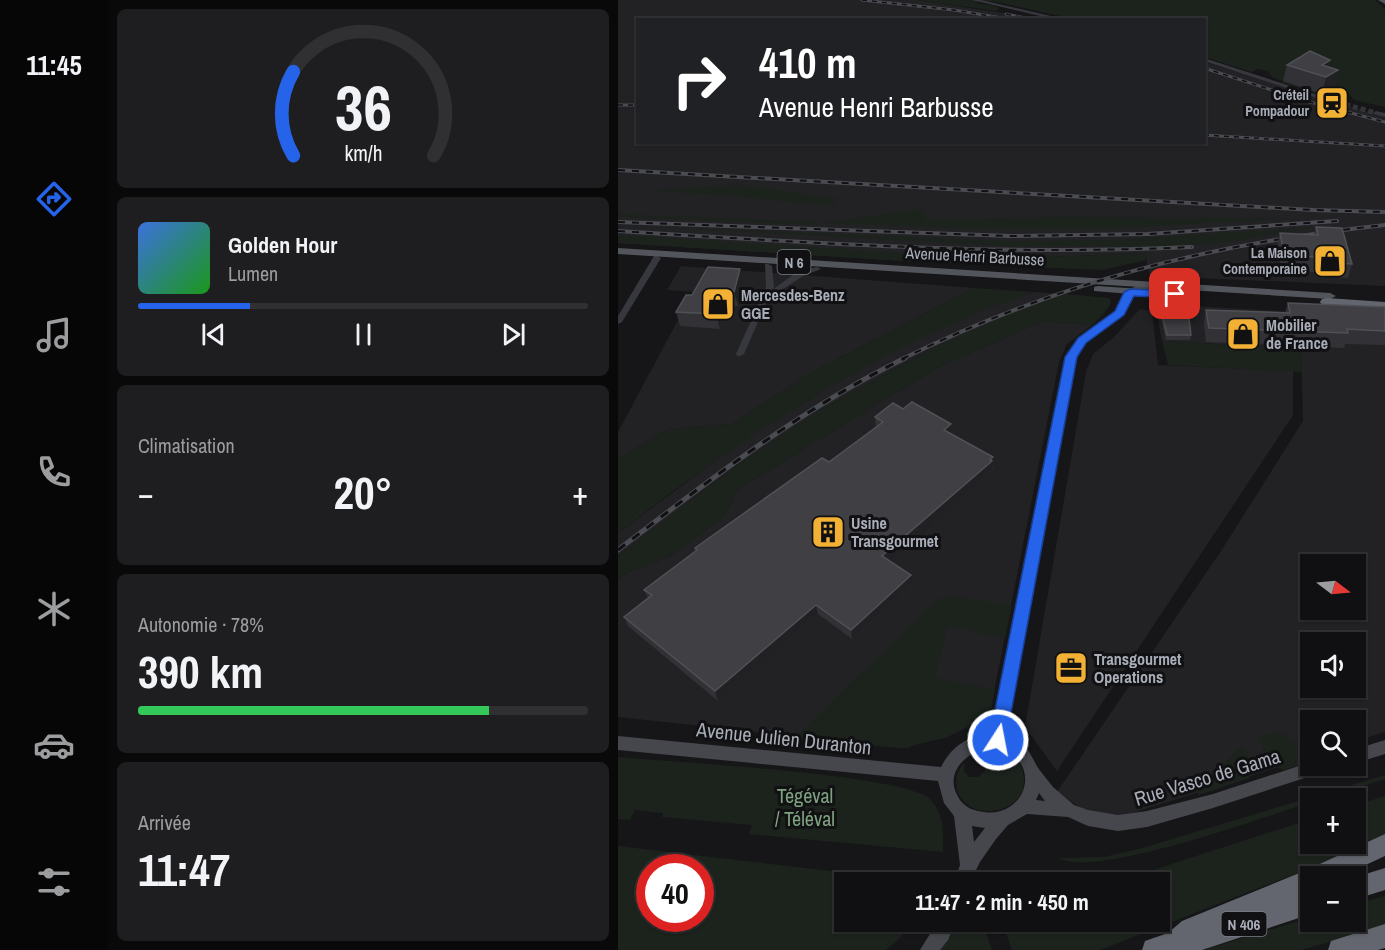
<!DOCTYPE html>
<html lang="fr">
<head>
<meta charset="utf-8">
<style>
  body { margin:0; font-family:"Archivo Narrow",sans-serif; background:#1e1e20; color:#f1f3f6; height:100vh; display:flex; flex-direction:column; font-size:22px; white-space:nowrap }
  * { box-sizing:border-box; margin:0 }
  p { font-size:20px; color:#9c9d9f }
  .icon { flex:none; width:33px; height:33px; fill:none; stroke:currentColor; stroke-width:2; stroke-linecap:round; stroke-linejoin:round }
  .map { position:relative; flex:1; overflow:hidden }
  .side { display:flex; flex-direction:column; gap:9px; padding:9px; background:#09090a; width:510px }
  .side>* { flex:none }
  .hud { position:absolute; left:18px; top:18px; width:570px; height:126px; border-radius:0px; box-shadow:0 2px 4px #0004,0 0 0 2px #303032; background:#202124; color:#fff; overflow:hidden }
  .needle { width:39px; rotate:106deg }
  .fabs { position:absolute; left:682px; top:554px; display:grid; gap:12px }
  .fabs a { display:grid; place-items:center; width:66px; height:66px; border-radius:0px; background:#101012; box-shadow:0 2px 4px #0004,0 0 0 2px #303032; font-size:30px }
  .speed { position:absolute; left:18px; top:854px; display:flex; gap:12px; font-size:30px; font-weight:700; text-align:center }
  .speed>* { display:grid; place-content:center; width:78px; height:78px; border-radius:50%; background:#101012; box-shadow:0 2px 4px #0004,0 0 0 2px #303032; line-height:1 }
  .speed .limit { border:9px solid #d22; background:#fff; color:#111 }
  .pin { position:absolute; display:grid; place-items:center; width:51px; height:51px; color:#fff; margin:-26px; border-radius:12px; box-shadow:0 3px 9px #0006 }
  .me { position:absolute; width:66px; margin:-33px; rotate:11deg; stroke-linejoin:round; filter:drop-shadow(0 0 4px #0008) }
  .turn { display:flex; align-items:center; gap:21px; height:126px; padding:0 24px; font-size:27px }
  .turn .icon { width:78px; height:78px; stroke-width:2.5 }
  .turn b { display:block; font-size:42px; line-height:51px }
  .big { font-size:45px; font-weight:700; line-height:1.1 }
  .side .card { flex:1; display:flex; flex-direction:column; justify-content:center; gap:9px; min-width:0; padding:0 21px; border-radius:9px; background:#1e1e20 }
  .side .dial { align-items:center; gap:0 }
  .dial svg { height:156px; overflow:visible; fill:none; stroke:#303032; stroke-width:7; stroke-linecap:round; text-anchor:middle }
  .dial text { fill:#f1f3f6; stroke:none }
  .song { display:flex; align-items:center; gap:18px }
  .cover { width:72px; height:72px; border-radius:9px; background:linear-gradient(135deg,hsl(220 70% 55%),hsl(120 70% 35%)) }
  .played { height:6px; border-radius:3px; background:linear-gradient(90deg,#2563eb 25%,#303032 25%) }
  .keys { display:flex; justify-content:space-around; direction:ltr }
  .heat { display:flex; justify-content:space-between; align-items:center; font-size:33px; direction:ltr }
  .charge { height:9px; border-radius:4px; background:linear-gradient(90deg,#34c759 78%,#303032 0) }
  .trip { position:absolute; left:216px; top:872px; width:336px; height:60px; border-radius:0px; background:#101012; box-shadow:0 2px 4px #0004,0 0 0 2px #303032; font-weight:700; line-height:60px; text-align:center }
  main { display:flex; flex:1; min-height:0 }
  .tab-bar { display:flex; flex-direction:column; width:108px; justify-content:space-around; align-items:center; background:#060607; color:#9c9d9f }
  .tab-bar .icon { width:42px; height:42px }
  .tab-bar .on { color:#2563eb }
  .tab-bar b { font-size:27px; color:#f1f3f6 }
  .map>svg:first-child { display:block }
  .built { fill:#222225; fill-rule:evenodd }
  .green { fill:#1c231d; fill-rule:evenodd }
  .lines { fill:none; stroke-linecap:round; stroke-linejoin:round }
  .street-tunnel { stroke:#333438; stroke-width:5; stroke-dasharray:5 3; stroke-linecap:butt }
  .street { fill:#37383d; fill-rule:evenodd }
  .secondary { fill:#45474d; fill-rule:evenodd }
  .primary { fill:#53555c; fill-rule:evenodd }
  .highway { fill:#63666e; fill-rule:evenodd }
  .rail-far2-casing { stroke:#4a4c52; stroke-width:3 }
  .rail-far1-casing { stroke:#4a4c52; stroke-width:4 }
  .rail-casing { stroke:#4a4c52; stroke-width:5 }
  .rail-far2 { stroke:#111113; stroke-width:1.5; stroke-dasharray:5; stroke-linecap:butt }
  .rail-far1 { stroke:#111113; stroke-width:2; stroke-dasharray:7; stroke-linecap:butt }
  .rail { stroke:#111113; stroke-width:3; stroke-dasharray:9; stroke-linecap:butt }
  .wall { fill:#323236 }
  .shaded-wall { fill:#212124 }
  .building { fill:#3f3f44; stroke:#4f5156; stroke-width:1.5 }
  .route { fill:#2563eb; stroke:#184099; stroke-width:1.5 }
  .labels { text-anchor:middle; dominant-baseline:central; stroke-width:6; stroke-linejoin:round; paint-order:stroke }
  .far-poi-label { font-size:14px; font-weight:bold; fill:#a8adb8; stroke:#111113; text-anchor:end }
  .shield { fill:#111113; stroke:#7b7e86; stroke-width:1.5 }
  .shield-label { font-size:15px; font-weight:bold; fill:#a8adb8 }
  .street-label { font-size:16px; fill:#a8adb8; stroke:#111113 }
  .poi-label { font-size:16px; font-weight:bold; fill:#a8adb8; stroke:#111113; text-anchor:start }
  .near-street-label { font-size:20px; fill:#a8adb8; stroke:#111113 }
  .near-park-label { font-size:20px; fill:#7fa381; stroke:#111113 }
</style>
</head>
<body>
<main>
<nav class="tab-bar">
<b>11:45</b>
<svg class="icon on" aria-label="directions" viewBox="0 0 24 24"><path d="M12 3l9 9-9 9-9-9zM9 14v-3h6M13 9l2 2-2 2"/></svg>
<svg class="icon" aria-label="music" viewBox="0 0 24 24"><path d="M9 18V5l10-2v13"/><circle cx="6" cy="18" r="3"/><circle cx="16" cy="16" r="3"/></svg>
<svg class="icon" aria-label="phone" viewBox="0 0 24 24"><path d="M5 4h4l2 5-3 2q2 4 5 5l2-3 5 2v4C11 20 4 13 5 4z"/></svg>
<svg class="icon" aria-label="climate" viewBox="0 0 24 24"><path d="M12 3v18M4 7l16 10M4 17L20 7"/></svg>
<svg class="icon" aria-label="car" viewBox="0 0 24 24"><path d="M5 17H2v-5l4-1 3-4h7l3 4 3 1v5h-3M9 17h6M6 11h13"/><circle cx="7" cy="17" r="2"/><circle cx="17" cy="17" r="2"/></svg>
<svg class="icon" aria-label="filters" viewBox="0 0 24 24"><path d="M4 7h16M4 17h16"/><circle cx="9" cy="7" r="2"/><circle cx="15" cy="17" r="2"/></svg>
</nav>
<section class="side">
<div class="card dial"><svg viewBox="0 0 100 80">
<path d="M14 69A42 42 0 1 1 86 69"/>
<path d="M14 69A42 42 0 0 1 14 26" stroke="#2563eb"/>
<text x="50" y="56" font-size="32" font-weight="700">36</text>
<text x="50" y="72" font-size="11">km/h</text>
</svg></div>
<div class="card">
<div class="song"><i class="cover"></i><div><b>Golden Hour</b><p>Lumen</p></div></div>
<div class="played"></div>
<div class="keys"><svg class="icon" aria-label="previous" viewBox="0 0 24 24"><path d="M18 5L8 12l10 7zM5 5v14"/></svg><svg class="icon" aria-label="pause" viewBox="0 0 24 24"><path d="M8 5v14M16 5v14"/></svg><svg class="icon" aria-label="next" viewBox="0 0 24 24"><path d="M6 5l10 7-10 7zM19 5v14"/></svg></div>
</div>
<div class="card"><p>Climatisation</p>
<div class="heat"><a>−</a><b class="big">20°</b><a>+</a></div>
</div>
<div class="card"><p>Autonomie · 78%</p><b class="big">390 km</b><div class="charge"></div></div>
<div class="card"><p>Arrivée</p><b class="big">11:47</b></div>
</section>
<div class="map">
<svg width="767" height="950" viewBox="0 0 767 950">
  <rect width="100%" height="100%" fill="#161618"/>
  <path class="built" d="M0 0H299L425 19 20 20V142H586L587 62 767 117V286L532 276 527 253 302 262 0 243Z
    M63 266 356 288 189 375 114 424 50 429 0 459V432L75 292 49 290Z
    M415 292 448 294 315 348 204 409 117 467 0 556V533L134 434 225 379 296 340 372 307Z
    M537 304 767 317V732L738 741V720H693V757L508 815 492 816 463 808 439 792 605 548 685 421 683 349 544 341ZM693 564H738V609H693ZM693 642H738V687H693Z
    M522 309 534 311 540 365 675 371V415L439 771 407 727 468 372 475 354 496 337Z
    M426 321 474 325 449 344 441 362 371 717 289 748 0 717V579L10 572 51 557 106 516 120 489 322 366Z"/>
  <path class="green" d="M299 0H757L767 9V107L736 100 727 89 716 87 703 95 663 82 665 81 654 77 650 71 639 69 634 72 587 57 586 20 456 19 374 1 356 3 377 6 381 8 379 11Z
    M120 185 218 198 216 206 93 194 34 192 74 187Z
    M304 209 308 220 437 217 676 218 491 229H358L201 223Z
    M0 214 199 222 201 225 0 217Z
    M0 225 389 241 496 240 697 227 603 243 552 247 390 246Z
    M0 235 379 259 528 253 529 260 484 270 302 262 0 243Z
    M356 288 415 292C258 348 131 432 0 533V459L50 429 114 424 189 375Z
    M448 294 491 298 493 303 487 312 474 325 426 321 322 366 120 489 106 516 51 557 10 572 0 579V556L117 467 204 409 315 348 392 314Z
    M544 341 683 349 684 372 550 365Z
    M331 596 394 605 387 638 330 626 317 678 377 689 372 716 327 738 283 748 176 739 317 601Z
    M666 733 677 742 693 744V762L665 770 648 759 641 738 644 735Z
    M623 746 626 747 635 768 631 778 581 795 579 791Z
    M0 757C48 762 290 774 313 800 327 817 325 833 325 852L131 834 134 825 44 817 45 813 17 810 12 820 0 819Z
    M383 759 401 762C426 811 350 829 339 789 337 778 339 772 346 763V771L351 777H360L367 771V766Z
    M767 775V779L707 798H693V802C649 816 476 879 441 858L486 857 521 849Z
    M767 796V836L733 852 482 950H394L384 921H542V882H370L366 872 483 878 532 871 693 819V843H738V805Z
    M0 846 305 882H226V921H291L283 937 268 950H0ZM32 867H82V918H32Z
    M767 896V926L683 950H586L693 917V921H738V904Z
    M339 921H364L374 950H322Z"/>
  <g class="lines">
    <path class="street-tunnel" d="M704 98 758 113"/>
    <path class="street" d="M354 0H363L450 20H439Z
      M586 58 706 97 707 98 702 99 586 61Z
      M758 111 767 113V117L756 114 755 113Z
      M36 256H39L43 258 4 322 0 324V316Z
      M147 264H150L154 266 156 287 154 290 179 272 199 267 203 269 185 276 150 299 126 354 122 356H119L118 354 148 287Z"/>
    <path class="secondary" d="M566 283 571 286 569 288 546 293 522 291 516 294 506 315 468 343 458 357 388 736 409 748 420 768 435 787 456 805 470 810 500 815 529 811 595 794 693 762V765H714L711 770 595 808 529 827 500 831 470 826 450 817 409 814 390 825 378 839 362 862 352 882H336L342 865 336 816 326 803 320 781 0 750V736L323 767C333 747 351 734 374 734L448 357 460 339 498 311 509 290 521 285 546 287ZM371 747C377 748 384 748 389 751 424 770 404 818 366 812 356 811 348 808 342 800 324 774 347 753 371 747ZM421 793 427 801 418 800ZM354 826 367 828 356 842Z
      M767 740V754L738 763V749Z
      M320 921H338L330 940 322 950H302Z"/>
    <path class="primary" d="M760 0H767V4Z
      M0 248 712 293 718 296 712 299 0 254Z
      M480 286 551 291 557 294 551 297 476 291V287Z"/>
    <path class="highway" d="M709 298 767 302V310L704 305 702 302 704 299Z
      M767 834V856L724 876H693V914L584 950H524L527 941 550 933 564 921 691 869Z
      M767 868V890L738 899V877Z
      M767 924V948L760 950H710L713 941Z"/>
    <g class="rail-far2-casing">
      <path id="rail-far2" d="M244 0 336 10 396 20
        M388 14 417 20
        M586 68 688 101 767 122
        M0 105H20
        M586 135 767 146"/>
    </g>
    <g class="rail-far1-casing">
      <path id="rail-far1" d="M0 170 695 210 767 212
        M0 222 393 236 530 234 719 221
        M0 231C192 243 382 256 574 247
        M284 359C443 281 591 244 767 225"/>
    </g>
    <g class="rail-casing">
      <path id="rail" d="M0 550C91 480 183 409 287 358"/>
    </g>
    <use href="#rail-far2" class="rail-far2"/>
    <use href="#rail-far1" class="rail-far1"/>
    <use href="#rail" class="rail"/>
  </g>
  <path class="wall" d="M669 65 711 67 720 70 716 87 704 94 665 81Z
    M698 227 734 264 730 278 702 276V273L663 268 659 247 662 233 696 235Z
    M125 283 120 306H113L102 329 62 326 58 312 74 295Z
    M541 302 573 335 572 340H548L540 306Z
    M670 303 767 307V345L727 344 726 348 588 342 586 324 588 310 667 313Z
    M257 417 333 434 375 467 374 471 271 561 294 585 234 639 200 614 100 701 10 626 6 617 30 598 26 590 78 551 77 548 211 462 258 427Z"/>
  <path class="shaded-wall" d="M712 60 709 76 704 65Z
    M720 70 716 87 704 94 708 77Z
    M122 269 125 283 120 306 116 292Z
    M110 292 113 306 102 329 98 314Z
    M333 424V434L326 430Z
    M375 457 374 471 266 566 264 556Z
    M293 575 294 585 234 639 233 630Z
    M198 605 200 614 100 701 97 691Z"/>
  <path class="building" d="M692 51 712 60 704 65 720 70 708 77 669 65Z
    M698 227 724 228 734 264 706 262 705 258 666 254 662 233 700 235Z
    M90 267 122 269 116 292H110L98 314 58 312 68 295H74Z
    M541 302H556L570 310 573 335H549Z
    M670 303 767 307V331L729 329 730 333 591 328 588 310 672 313Z
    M294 402 333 424 326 430 375 457 372 460 374 461 264 556 293 575 233 630 198 605 97 691 6 617 34 595 26 590 79 550 77 548 204 458 211 462 265 422 257 417 275 403 285 409Z"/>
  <path class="route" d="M512 289 557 291 563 294 557 298 516 296 506 315 468 343 459 357 388 740 386 745 380 747 374 745 371 740 447 357 460 338 497 311 506 292Z"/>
  <defs>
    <g id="station-square" transform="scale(1.725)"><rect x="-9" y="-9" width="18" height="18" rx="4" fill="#f2b134" stroke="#111113"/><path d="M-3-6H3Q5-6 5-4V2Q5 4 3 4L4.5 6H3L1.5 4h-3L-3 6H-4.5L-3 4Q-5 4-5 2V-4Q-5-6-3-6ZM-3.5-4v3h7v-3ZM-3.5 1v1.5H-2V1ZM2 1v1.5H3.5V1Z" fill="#111"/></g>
    <g id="shop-square" transform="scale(1.725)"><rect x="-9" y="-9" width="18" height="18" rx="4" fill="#f2b134" stroke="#111113"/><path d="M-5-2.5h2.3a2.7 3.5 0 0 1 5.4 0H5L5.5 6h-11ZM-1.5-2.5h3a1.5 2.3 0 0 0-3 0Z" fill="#111"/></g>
    <g id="building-square" transform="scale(1.725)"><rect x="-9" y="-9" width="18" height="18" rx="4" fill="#f2b134" stroke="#111113"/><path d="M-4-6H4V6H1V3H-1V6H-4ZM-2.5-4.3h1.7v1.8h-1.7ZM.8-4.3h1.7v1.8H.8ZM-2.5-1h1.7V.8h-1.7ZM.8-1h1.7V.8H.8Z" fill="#111"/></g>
    <g id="office-square" transform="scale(1.725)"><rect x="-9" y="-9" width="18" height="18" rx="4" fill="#f2b134" stroke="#111113"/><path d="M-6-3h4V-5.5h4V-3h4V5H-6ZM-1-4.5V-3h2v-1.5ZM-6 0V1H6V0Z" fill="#111"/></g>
  </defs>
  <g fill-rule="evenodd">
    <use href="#station-square" x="714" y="103"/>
    <use href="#shop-square" x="712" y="261"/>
    <use href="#shop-square" x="100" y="304"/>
    <use href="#shop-square" x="625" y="334"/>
    <use href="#building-square" x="210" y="532"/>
    <use href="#office-square" x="453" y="668"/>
  </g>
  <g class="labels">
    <g class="far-poi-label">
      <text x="691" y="95">Créteil<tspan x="691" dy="16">Pompadour</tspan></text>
      <text x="689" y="253">La Maison<tspan x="689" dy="16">Contemporaine</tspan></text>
    </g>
    <g class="shield">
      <rect x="159.5" y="250" width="33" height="24" rx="4.5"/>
      <rect x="603.5" y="912" width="45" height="24" rx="4.5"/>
    </g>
    <g class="shield-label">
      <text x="176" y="262">N 6</text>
      <text x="626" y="924">N 406</text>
    </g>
    <g class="street-label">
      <text transform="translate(357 256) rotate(3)">Avenue Henri Barbusse</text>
    </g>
    <g class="poi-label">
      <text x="123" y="295">Mercesdes-Benz<tspan x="123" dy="18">GGE</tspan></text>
      <text x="648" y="325">Mobilier<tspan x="648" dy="18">de France</tspan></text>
      <text x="233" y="523">Usine<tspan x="233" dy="18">Transgourmet</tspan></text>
      <text x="476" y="659">Transgourmet<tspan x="476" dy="18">Operations</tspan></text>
    </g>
    <g class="near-street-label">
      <text transform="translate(166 738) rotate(6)">Avenue Julien Duranton</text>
      <text transform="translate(589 777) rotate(-17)">Rue Vasco de Gama</text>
    </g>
    <g class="near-park-label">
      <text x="187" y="795">Tégéval<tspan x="187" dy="23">/ Téléval</tspan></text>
    </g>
  </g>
</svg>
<div class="fabs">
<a><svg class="needle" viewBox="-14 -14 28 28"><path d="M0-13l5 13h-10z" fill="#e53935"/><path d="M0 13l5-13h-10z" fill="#9c9d9f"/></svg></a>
<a><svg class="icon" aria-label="sound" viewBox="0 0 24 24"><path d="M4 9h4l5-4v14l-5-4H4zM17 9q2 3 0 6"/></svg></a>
<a><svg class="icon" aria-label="search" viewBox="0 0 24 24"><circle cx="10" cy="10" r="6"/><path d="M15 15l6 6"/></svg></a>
<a>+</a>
<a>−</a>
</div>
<div class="speed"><div class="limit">40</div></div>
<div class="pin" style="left:557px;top:294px;background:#d93025"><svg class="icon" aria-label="arrive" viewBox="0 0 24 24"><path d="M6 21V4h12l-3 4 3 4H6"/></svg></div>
<svg class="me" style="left:380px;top:740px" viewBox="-20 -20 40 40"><circle r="17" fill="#2563eb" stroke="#fff" stroke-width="3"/><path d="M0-11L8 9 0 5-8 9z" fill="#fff"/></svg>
<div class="trip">11:47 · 2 min · 450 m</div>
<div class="hud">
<div class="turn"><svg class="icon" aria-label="right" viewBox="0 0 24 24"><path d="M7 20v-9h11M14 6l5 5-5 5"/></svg><div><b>410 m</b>Avenue Henri Barbusse</div></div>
</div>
</div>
</main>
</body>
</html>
